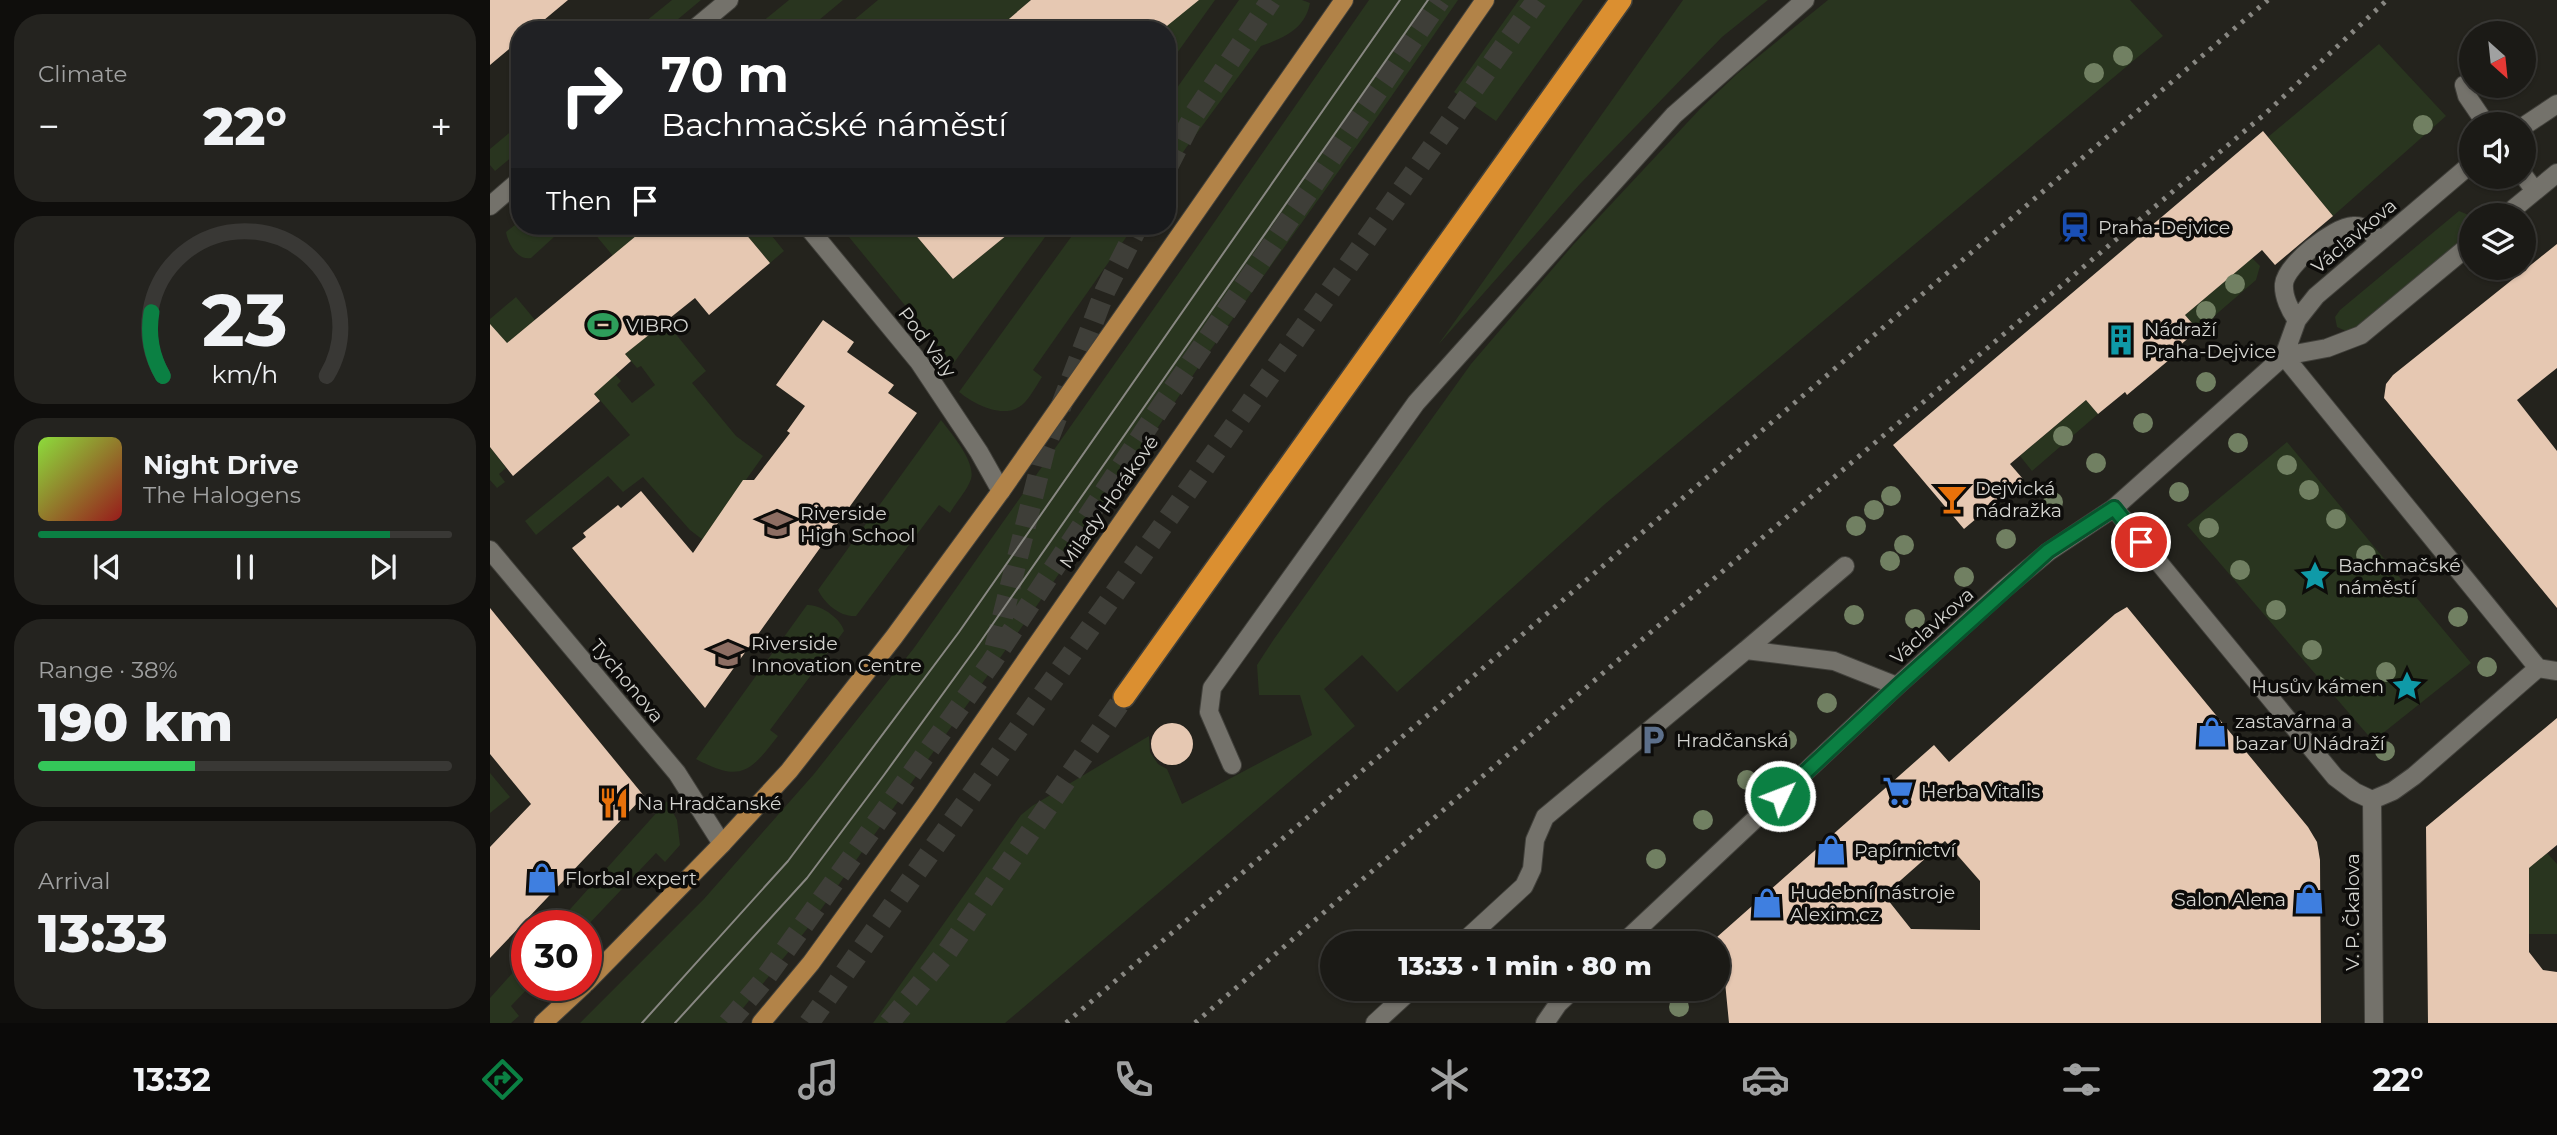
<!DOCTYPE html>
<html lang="en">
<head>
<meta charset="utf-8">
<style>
  body { margin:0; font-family:Montserrat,sans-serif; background:#24231f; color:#f1f3f6; height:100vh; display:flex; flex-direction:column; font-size:26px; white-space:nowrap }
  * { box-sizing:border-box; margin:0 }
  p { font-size:23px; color:#a0a1a1 }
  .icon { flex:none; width:38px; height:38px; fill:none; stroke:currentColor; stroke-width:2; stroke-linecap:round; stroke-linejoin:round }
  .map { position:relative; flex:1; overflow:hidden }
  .details { display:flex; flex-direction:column; gap:14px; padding:14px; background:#0f0e0c; width:490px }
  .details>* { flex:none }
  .hud { position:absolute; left:21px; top:21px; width:665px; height:214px; border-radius:28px; box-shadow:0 2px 5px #0004,0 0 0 2px #393835; background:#202124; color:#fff; overflow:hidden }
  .needle { width:46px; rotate:153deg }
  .fabs { position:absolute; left:1969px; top:21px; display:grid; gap:14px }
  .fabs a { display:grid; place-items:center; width:77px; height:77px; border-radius:50%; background:#1b1a16; box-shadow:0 2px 5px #0004,0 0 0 2px #393835; font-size:35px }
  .speed { position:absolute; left:21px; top:910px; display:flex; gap:14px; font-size:35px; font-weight:700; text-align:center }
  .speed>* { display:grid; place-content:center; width:91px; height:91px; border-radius:50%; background:#1b1a16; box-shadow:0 2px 5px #0004,0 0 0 2px #393835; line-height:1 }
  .speed .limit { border:10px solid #d22; background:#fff; color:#111 }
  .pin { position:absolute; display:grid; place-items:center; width:60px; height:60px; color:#fff; margin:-30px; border:4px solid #fff; border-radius:50%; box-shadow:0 2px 7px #0007 }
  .me { position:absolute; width:77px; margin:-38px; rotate:47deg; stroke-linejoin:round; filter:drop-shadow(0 0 5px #0008) }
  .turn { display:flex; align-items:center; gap:24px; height:147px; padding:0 35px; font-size:32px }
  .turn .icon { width:91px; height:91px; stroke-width:2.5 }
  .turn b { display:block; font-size:49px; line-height:60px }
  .then { display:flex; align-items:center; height:66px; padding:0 35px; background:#0003; gap:14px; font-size:26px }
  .big { font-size:52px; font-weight:800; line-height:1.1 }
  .details .card { flex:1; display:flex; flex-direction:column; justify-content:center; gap:10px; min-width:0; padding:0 24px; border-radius:28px; background:#24231f }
  .details .dial { align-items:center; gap:0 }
  .dial svg { height:182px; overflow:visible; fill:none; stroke:#393835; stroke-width:7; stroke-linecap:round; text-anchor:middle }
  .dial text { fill:#f1f3f6; stroke:none }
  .song { display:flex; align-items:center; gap:21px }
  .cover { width:84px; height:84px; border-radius:10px; background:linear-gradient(135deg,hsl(90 70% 55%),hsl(0 70% 35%)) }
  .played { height:7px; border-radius:4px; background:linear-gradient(90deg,#0b8043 85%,#393835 85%) }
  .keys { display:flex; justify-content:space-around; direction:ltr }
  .heat { display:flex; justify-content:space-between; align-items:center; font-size:38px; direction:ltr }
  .charge { height:10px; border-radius:5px; background:linear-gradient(90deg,#34c759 38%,#393835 0) }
  .trip { position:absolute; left:830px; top:931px; width:410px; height:70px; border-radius:35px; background:#1b1a16; box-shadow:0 2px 5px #0004,0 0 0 2px #393835; font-weight:800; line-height:70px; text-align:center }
  .menu { display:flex; height:112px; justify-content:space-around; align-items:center; background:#0b0a09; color:#a0a1a1 }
  .menu .icon { width:49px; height:49px }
  .menu .current { color:#0b8043 }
  .menu b { font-size:32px; color:#f1f3f6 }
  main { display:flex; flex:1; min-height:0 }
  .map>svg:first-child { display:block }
  .green { fill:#29351f }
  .building { fill:#e6c8b2; fill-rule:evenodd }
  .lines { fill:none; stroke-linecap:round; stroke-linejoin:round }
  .highway-tunnel { stroke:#3e3e38; stroke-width:21; stroke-dasharray:21 10; stroke-linecap:butt }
  .minor-casing { stroke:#41403b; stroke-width:20 }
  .major-casing { stroke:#41403b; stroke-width:20 }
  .highway-casing { stroke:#41403b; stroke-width:24 }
  .minor { stroke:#74726b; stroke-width:18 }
  .major { stroke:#b28348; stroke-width:18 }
  .highway { stroke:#db8f30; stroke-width:21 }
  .tram { stroke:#888782; stroke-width:2 }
  .rail { stroke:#888782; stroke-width:5; stroke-dasharray:3.5 7; stroke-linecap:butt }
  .tree { fill:#718062 }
  .route-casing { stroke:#07532c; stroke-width:18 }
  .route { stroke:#0b8043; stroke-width:12 }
  .labels { text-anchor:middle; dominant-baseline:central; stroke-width:7; stroke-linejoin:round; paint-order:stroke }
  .poi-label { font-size:19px; fill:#d4d4d0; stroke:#0d0c0a; text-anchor:start }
  .street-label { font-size:19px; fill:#d4d4d0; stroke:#0d0c0a }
</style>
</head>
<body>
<main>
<section class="details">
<div class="card"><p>Climate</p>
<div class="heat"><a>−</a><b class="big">22°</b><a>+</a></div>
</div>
<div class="card dial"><svg viewBox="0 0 100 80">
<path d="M14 69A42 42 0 1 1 86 69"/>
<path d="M14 69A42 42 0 0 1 9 41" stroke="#0b8043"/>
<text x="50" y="56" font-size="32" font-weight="700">23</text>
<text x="50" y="72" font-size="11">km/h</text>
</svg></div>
<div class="card">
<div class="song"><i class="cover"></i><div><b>Night Drive</b><p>The Halogens</p></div></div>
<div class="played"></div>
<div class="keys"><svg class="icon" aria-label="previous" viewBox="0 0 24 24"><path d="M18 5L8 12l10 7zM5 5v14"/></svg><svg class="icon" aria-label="pause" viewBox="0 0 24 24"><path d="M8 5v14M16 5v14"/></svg><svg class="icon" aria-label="next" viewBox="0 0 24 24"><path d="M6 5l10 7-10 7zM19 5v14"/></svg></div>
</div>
<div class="card"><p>Range · 38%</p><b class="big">190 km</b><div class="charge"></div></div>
<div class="card"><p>Arrival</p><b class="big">13:33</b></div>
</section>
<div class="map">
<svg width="2067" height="1023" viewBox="0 0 2067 1023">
  <rect width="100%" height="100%" fill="#24231d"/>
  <path class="green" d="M182 0H211L175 30H145Z
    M299 0H353L317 30H262Z
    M388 0H541L506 30H409L404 25 398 30H352Z
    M689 0H725L677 67V30H672Z
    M749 0H812L820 3C815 29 794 38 771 46L682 167 677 166V102Z
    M879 0H968L881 126 712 362 564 581 484 695 317 929 241 1023H90L214 899 324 774 424 648 691 270Z
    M1029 0H1093L1006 121 964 92Z
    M1193 0H1278L1232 37 1089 185 948 345Z
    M1338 0H1640L1673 36 1115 504 907 692 872 655 834 689 865 726 515 1023H383L531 815 542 806 659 736 660 752 668 764 677 769 692 804 822 735 810 695H769L767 665 784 639 981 364 1083 245 1210 109 1248 73Z
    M1889 44 1956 116 1843 216 1778 137Z
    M30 124V150L5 171 0 165V149Z
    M1969 211 1981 216V232L1864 329 1858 332 1847 327 1845 317 1850 310Z
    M30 221V226H76L41 258C28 261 18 244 16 232Z
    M113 226H147L152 232 123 256 104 233Z
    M249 226H274L294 251 280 263Z
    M350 226H418L463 279 528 226H563L463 364Z
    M589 226H644L543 370 552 377C546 386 540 398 532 405 513 420 484 404 469 392Z
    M1762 258 1770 266 1766 280 1708 330 1695 315Z
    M26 297 45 320 17 343 0 346V319Z
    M175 321 216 371 202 383 246 436 273 456 213 540 200 530 153 477 133 492 118 476 46 535 35 521 140 435 97 385 119 368 131 381 127 385 142 403 165 385 151 366 147 368 135 354Z
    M1596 400 1608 414 1542 471 1530 456Z
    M451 420C461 433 486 462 481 479 477 491 466 502 460 513L449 505 366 616C350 617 335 604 328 590Z
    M1797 442 1981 663 1883 741 1697 525Z
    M0 447 16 468 9 474 15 482 7 488 0 480Z
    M317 605C331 604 351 619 354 631L280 730 288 736C260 772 251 783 206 759Z
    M0 773 20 797 0 813Z
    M177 801 187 820 190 845 175 862 166 853 96 927 65 926Z
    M2057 853 2067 864V934H2039L2033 873Z
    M37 957V985H41L21 1006 29 1016 21 1023H0V998Z"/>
  <path class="building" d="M0 0H78L42 30H30V40L0 65Z
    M541 0H709L672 30H506Z
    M1773 131 1843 216 1785 265 1772 250 1695 315 1708 330 1682 352 1685 355 1637 395 1635 392 1608 414 1596 400 1520 464 1533 479 1474 529 1403 445Z
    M158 226H249L280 263 219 315 205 298 135 354 141 361 104 394 110 401 23 476 0 447V324L17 343Z
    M418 226H528L463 279Z
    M2067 244V368L2027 400 2067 451V608L1894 398 1896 384 1903 375Z
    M333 320 364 342 357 352 404 385 398 393 427 413 215 708 82 548 96 537 93 533 128 505 131 508 151 491 203 553 253 480H264L300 433 297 431 315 406 286 385Z
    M1637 607 1818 827 1827 842 1830 860 1831 1023H1239L1235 982 1227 971V937L1444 745 1459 762 1625 614ZM1455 841 1490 881V930L1421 929 1394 895Z
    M0 608 154 796 0 958V847L41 804 0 754Z
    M2067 718V845L2039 868V952L2053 970 2067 972V1023H1938L1936 827Z
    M661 744a21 21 0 1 1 42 0a21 21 0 1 1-42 0Z"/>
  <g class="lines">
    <path class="highway-tunnel" d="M677 168 705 113 781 0
      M505 647 555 448 615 291 648 226
      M238 1023 274 980 501 663 670 408 950 0
      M319 1023 1047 0
      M399 1023 457 952 634 697"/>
    <g class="minor-casing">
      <path id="minor" d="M203 30 239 0
        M1974 85 1977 96 1996 124
        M2034 126 2067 104
        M2034 176 2045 191
        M0 206 30 180
        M2016 215 2067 173
        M317 226 429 362 489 452 511 491
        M1807 320C1800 311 1793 296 1794 284 1796 265 1843 227 1863 226 1875 225 1882 233 1890 241
        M1794 356 2048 668
        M1794 356 1837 348 1871 335 1981 244
        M1624 508 1845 777 1865 792 1882 800 1903 791 1924 776 2048 668
        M0 550 187 773 232 844
        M1256 650 1355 566
        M2048 668 2067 671
        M742 765 719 712 722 688 926 403 1184 115 1315 0
        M1882 800 1884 1023
        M972 943 1034 886 1042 869 1045 840 1055 817 1256 650 1344 661 1407 686
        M1133 943 1407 686 1514 589 1558 552 1624 508 1794 356 1807 320 1826 296 1981 164
        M885 1023 922 989
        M1055 1023 1068 1004 1084 989"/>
    </g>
    <g class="major-casing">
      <path id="major" d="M96 983 232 844 299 771 404 637 511 491 854 0
        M53 1023 94 985
        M271 1023 321 963 436 804 995 0"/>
    </g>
    <g class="highway-casing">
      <path id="highway" d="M634 697 1131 0"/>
    </g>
    <use href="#minor" class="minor"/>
    <use href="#major" class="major"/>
    <use href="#highway" class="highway"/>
    <path class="tram" d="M152 1023 298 861 469 632 910 0
      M185 1023 317 878 394 775 486 648 938 0"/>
    <path class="rail" d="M576 1023 1778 0
      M705 1023 1182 614 1776 113 1897 0"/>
  </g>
  <g class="tree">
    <circle cx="1633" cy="56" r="10"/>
    <circle cx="1604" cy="73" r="10"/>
    <circle cx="1933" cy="125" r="10"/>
    <circle cx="1745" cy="284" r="10"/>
    <circle cx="1716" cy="311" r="10"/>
    <circle cx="1716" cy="382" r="10"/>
    <circle cx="1653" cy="423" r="10"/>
    <circle cx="1573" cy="436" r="10"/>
    <circle cx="1748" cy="443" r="10"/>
    <circle cx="1606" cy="463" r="10"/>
    <circle cx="1797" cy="465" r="10"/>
    <circle cx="1819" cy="490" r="10"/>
    <circle cx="1689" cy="492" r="10"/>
    <circle cx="1401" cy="496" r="10"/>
    <circle cx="1563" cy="502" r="10"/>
    <circle cx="1384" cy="510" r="10"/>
    <circle cx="1846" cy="519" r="10"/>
    <circle cx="1366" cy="526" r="10"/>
    <circle cx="1719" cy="528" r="10"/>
    <circle cx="1516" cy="539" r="10"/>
    <circle cx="1414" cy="545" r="10"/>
    <circle cx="1876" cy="555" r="10"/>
    <circle cx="1400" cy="561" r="10"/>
    <circle cx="1750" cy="570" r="10"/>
    <circle cx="1474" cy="577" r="10"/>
    <circle cx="1786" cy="610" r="10"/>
    <circle cx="1364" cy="615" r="10"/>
    <circle cx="1968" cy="617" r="10"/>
    <circle cx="1425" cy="619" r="10"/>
    <circle cx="1822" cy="650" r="10"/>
    <circle cx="1997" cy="667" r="10"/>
    <circle cx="1896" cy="672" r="10"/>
    <circle cx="1847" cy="686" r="10"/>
    <circle cx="1337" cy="703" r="10"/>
    <circle cx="1297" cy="740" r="10"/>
    <circle cx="1895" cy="751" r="10"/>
    <circle cx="1257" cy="780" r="10"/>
    <circle cx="1213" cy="820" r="10"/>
    <circle cx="1166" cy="859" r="10"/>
    <circle cx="1189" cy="1007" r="10"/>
  </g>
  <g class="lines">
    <g class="route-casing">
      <path id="route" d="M1290 796 1408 686 1558 551 1624 508 1651 542"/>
    </g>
    <use href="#route" class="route"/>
  </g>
  <defs>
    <g id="station-bare" transform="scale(2.415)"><path d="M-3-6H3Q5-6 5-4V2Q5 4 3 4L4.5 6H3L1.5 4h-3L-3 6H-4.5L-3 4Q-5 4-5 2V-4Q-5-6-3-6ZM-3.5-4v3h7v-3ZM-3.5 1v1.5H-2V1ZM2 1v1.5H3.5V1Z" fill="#1a4fb4" stroke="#0d0c0a" stroke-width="2.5" paint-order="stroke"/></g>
    <g id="stadium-bare" transform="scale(2.415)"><path d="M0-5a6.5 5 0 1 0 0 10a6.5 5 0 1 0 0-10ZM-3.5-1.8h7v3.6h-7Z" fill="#2e9e5b" stroke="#0d0c0a" stroke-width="2.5" paint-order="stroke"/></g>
    <g id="building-bare" transform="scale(2.415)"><path d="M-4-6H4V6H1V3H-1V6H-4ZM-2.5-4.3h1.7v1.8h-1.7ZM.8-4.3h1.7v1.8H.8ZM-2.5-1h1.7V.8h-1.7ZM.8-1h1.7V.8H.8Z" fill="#0f9aa8" stroke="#0d0c0a" stroke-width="2.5" paint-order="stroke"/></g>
    <g id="bar-bare" transform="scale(2.415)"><path d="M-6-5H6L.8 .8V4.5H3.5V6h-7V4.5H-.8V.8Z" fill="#e8710a" stroke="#0d0c0a" stroke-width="2.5" paint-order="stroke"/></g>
    <g id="school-bare" transform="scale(2.415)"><path d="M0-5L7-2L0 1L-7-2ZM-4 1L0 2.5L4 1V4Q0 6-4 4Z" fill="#8d6e63" stroke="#0d0c0a" stroke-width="2.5" paint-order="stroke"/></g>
    <g id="sight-bare" transform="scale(2.415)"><path d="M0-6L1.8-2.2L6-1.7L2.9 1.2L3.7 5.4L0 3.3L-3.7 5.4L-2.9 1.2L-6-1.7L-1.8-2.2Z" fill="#0f9aa8" stroke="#0d0c0a" stroke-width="2.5" paint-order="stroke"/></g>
    <g id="shop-bare" transform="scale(2.415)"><path d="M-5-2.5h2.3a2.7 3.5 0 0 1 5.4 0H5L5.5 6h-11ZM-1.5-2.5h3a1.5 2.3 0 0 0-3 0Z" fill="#3f7fe0" stroke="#0d0c0a" stroke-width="2.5" paint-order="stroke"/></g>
    <g id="parking-bare" transform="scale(2.415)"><path d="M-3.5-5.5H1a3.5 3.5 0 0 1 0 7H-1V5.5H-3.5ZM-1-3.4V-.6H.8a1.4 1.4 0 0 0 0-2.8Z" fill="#5c6f8a" stroke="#0d0c0a" stroke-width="2.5" paint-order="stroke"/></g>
    <g id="supermarket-bare" transform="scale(2.415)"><path d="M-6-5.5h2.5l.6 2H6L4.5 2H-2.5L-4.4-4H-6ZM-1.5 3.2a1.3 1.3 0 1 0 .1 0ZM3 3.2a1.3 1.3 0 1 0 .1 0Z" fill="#3f7fe0" stroke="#0d0c0a" stroke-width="2.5" paint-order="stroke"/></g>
    <g id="restaurant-bare" transform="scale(2.415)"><path d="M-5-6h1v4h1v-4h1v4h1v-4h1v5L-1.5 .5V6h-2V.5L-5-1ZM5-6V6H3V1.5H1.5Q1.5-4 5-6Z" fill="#e8710a" stroke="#0d0c0a" stroke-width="2.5" paint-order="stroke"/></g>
  </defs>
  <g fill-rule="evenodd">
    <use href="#station-bare" x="1585" y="227"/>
    <use href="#stadium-bare" x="113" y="325"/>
    <use href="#building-bare" x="1631" y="340"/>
    <use href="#bar-bare" x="1462" y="499"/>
    <use href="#school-bare" x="287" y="524"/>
    <use href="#sight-bare" x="1825" y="576"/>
    <use href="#school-bare" x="238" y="654"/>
    <use href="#sight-bare" x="1917" y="686"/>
    <use href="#shop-bare" x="1722" y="732"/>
    <use href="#parking-bare" x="1163" y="740"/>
    <use href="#supermarket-bare" x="1408" y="791"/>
    <use href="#restaurant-bare" x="124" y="803"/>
    <use href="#shop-bare" x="1341" y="850"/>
    <use href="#shop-bare" x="52" y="878"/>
    <use href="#shop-bare" x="1819" y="899"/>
    <use href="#shop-bare" x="1277" y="903"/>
  </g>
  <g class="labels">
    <g class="poi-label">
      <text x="1608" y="227">Praha-Dejvice</text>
      <text x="136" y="325">VIBRO</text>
      <text x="1654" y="329">Nádraží<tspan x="1654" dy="22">Praha-Dejvice</tspan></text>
      <text x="1485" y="488">Dejvická<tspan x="1485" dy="22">nádražka</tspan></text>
      <text x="310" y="513">Riverside<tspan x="310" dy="22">High School</tspan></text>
      <text x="1848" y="565">Bachmačské<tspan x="1848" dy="22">náměstí</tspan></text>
      <text x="261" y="643">Riverside<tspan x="261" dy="22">Innovation Centre</tspan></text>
      <text x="1894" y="686" text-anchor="end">Husův kámen</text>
      <text x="1745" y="721">zastavárna a<tspan x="1745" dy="22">bazar U Nádraží</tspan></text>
      <text x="1186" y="740">Hradčanská</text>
      <text x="1431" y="791">Herba Vitalis</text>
      <text x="147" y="803">Na Hradčanské</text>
      <text x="1364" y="850">Papírnictví</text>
      <text x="75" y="878">Florbal expert</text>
      <text x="1300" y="892">Hudební nástroje<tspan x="1300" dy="22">Alexim.cz</tspan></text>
      <text x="1796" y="899" text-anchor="end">Salon Alena</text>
    </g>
    <g class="street-label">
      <text transform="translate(1864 236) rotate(-40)">Václavkova</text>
      <text transform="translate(437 342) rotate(53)">Pod Valy</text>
      <text transform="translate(619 502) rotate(-55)">Milady Horákové</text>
      <text transform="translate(1442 626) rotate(-42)">Václavkova</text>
      <text transform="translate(137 681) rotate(50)">Tychonova</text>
      <text transform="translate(1862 912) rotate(-90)">V. P. Čkalova</text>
    </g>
  </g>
</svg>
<div class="fabs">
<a><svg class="needle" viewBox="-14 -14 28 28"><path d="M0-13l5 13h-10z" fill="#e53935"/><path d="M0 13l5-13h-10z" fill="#a0a1a1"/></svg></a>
<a><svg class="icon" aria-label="sound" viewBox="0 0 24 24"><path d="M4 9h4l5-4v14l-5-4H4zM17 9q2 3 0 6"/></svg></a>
<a><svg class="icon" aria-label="layers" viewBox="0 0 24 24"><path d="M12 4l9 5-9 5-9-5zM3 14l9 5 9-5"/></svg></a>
</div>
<div class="speed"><div class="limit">30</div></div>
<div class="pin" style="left:1651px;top:542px;background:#d93025"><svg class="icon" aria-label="arrive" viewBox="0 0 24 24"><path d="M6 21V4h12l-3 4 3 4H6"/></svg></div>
<svg class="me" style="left:1290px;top:796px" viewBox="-20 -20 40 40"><circle r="17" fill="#0b8043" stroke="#fff" stroke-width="3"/><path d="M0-11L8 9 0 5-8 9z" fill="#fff"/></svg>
<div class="trip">13:33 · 1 min · 80 m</div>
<div class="hud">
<div class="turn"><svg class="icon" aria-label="right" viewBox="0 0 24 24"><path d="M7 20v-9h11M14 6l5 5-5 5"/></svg><div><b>70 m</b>Bachmačské náměstí</div></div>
<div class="then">Then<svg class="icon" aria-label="arrive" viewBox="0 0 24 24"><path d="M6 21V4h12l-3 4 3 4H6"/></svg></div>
</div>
</div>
</main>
<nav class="menu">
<b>13:32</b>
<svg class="icon current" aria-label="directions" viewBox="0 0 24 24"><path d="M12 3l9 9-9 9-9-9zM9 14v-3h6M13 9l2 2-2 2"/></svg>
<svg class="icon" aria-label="music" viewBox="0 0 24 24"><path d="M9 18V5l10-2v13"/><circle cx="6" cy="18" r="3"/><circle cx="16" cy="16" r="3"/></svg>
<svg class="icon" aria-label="phone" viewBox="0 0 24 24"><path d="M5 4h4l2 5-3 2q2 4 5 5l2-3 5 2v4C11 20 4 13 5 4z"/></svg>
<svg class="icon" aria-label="climate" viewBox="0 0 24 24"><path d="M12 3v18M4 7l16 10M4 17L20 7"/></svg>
<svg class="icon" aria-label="car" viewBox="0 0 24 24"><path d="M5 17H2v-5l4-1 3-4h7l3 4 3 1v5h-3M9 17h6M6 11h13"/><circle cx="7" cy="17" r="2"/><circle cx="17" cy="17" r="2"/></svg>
<svg class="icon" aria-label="filters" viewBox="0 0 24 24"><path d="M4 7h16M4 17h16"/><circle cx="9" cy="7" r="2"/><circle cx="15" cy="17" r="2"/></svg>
<b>22°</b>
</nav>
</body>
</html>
